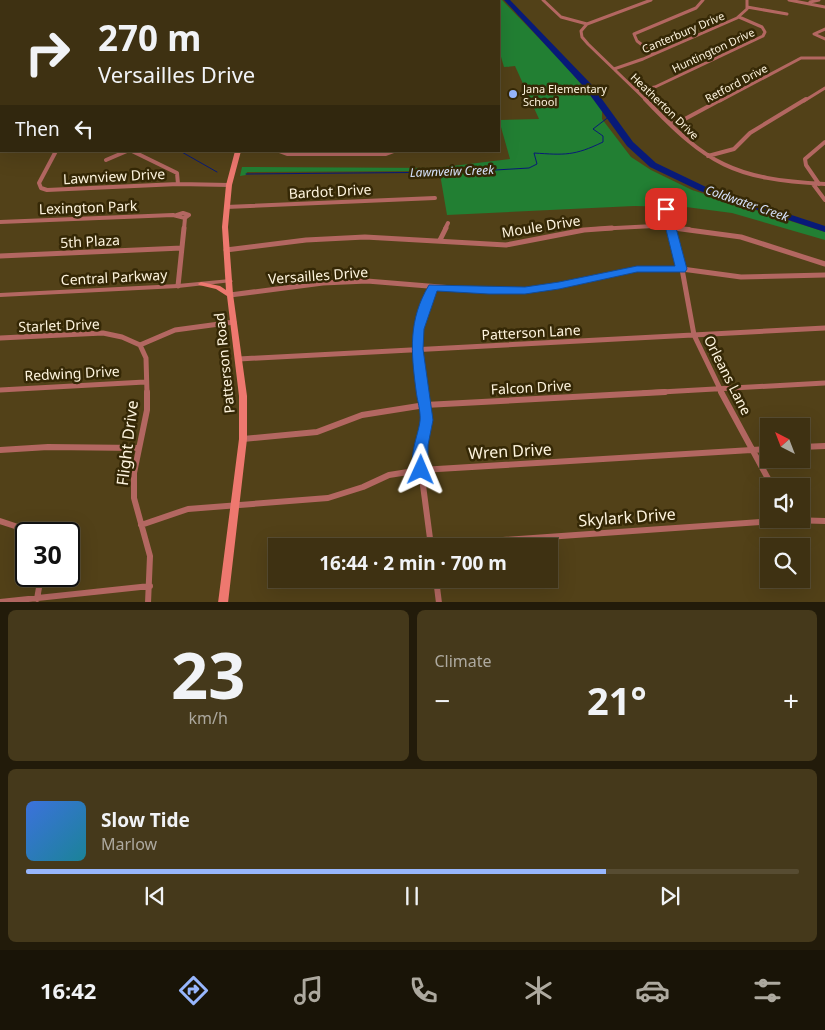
<!DOCTYPE html>
<html lang="en">
<head>
<meta charset="utf-8">
<style>
  body { margin:0; font-family:"Noto Sans",sans-serif; background:#45391b; color:#f1f3f6; height:100vh; display:flex; flex-direction:column; font-size:19px; white-space:nowrap }
  * { box-sizing:border-box; margin:0 }
  p { font-size:16px; color:#ada99f }
  .icon { flex:none; width:28px; height:28px; fill:none; stroke:currentColor; stroke-width:2; stroke-linecap:round; stroke-linejoin:round }
  .map { position:relative; height:602px; overflow:hidden }
  .details { display:flex; flex-direction:column; gap:8px; padding:8px; background:#221b0a; flex:1 }
  .details>* { flex:none }
  .top-card { position:absolute; left:0px; top:0px; width:500px; height:152px; box-shadow:0 5px 20px #0002,0 0 0 1px #574c32; background:#3e3112; color:#f1f3f6; overflow:hidden }
  .needle { width:32px; rotate:318deg }
  .controls { position:absolute; left:760px; top:418px; display:grid; gap:10px }
  .controls a { display:grid; place-items:center; width:50px; height:50px; border-radius:0px; background:#3e3112; box-shadow:0 5px 20px #0002,0 0 0 1px #574c32; font-size:25px }
  .speed { position:absolute; left:15px; top:522px; display:flex; gap:10px; font-size:25px; font-weight:700; text-align:center }
  .speed>* { display:grid; place-content:center; width:65px; height:65px; border-radius:50%; background:#3e3112; box-shadow:0 5px 20px #0002,0 0 0 1px #574c32; line-height:1 }
  .speed .limit { border:2px solid #111; border-radius:8px; background:#fff; color:#111 }
  .pin { position:absolute; display:grid; place-items:center; width:42px; height:42px; color:#fff; margin:-21px; border-radius:10px; box-shadow:0 2px 8px #0006 }
  .me { position:absolute; width:55px; margin:-28px; rotate:1deg; stroke-linejoin:round; filter:drop-shadow(0 0 4px #0008) }
  .turn { display:flex; align-items:center; gap:18px; height:105px; padding:0 15px; font-size:22px }
  .turn .icon { width:65px; height:65px; stroke-width:2.5 }
  .turn b { display:block; font-size:35px; line-height:42px }
  .then { display:flex; align-items:center; height:48px; padding:0 15px; background:#0003; gap:10px; font-size:19px }
  .big { font-size:38px; font-weight:700; line-height:1.1 }
  .details .widget { flex:1; display:flex; flex-direction:column; justify-content:center; gap:8px; min-width:0; padding:0 18px; border-radius:8px; background:#45391b }
  .details .dial { align-items:center; gap:0 }
  .dial b { font-size:65px; line-height:1 }
  .song { display:flex; align-items:center; gap:15px }
  .cover { width:60px; height:60px; border-radius:8px; background:linear-gradient(135deg,hsl(220 70% 55%),hsl(190 70% 35%)) }
  .played { height:5px; border-radius:2px; background:linear-gradient(90deg,#97b6fd 75%,#574c32 75%) }
  .keys { display:flex; justify-content:space-around; direction:ltr }
  .heat { display:flex; justify-content:space-between; align-items:center; font-size:28px; direction:ltr }
  .details .tiles { flex:1; display:grid; gap:8px; grid-template-columns:1fr 1fr }
  .widget:last-child { grid-column:span 2 }
  .trip { position:absolute; left:268px; top:538px; width:290px; height:50px; border-radius:0px; background:#3e3112; box-shadow:0 5px 20px #0002,0 0 0 1px #574c32; font-weight:700; line-height:50px; text-align:center }
  .dock { display:flex; height:80px; justify-content:space-around; align-items:center; background:#191407; color:#ada99f }
  .dock .icon { width:35px; height:35px }
  .dock .selected { color:#97b6fd }
  .dock b { font-size:22px; color:#f1f3f6 }
  .map>svg:first-child { display:block }
  .green { fill:#227f33 }
  .lines { fill:none; stroke-linecap:round; stroke-linejoin:round }
  .stream { stroke:#081a78; stroke-width:1 }
  .river { fill:#081a78; fill-rule:evenodd }
  .minor-far3 { stroke:#b36761; stroke-width:3 }
  .minor-far2 { stroke:#b36761; stroke-width:4 }
  .minor-far1 { stroke:#b36761; stroke-width:5 }
  .minor { stroke:#b36761; stroke-width:6 }
  .tertiary { fill:#b36761; fill-rule:evenodd }
  .secondary { fill:#ee786f; fill-rule:evenodd }
  .route { fill:#1a73e8; stroke:#114b97 }
  .poi-dot { fill:#97b6fd; stroke:#352806; stroke-width:2 }
  .labels { text-anchor:middle; dominant-baseline:central; stroke-width:5; stroke-linejoin:round; paint-order:stroke }
  .far-street-label { font-size:11px; fill:#fef4de; stroke:#352806 }
  .far-poi-label { font-size:11px; fill:#fef4de; stroke:#352806; text-anchor:start }
  .far-water-label { font-size:12px; font-style:italic; fill:#d8e4fe; stroke:#352806 }
  .street-label { font-size:14px; fill:#fef4de; stroke:#352806 }
  .near-street-label { font-size:16px; fill:#fef4de; stroke:#352806 }
</style>
</head>
<body>
<div class="map">
<svg width="825" height="603" viewBox="0 0 825 603">
  <rect width="100%" height="100%" fill="#524118"/>
  <path class="green" d="M427 0H502L567 67 602 110V119L631 157 651 170 692 190 825 232V240L732 213 686 207 634 206 447 215 440 174H431L432 171 247 172 246 175 240 176 242 167 436 168 510 159 499 120 539 119 515 66 504 67 499 50V1Z"/>
  <g class="lines">
    <path class="stream" d="M180 151 217 172
      M246 174 462 172 529 168 537 164 534 153C565 155 574 156 603 142V136L593 129 610 116"/>
    <path class="river" d="M504 0H510L591 84 633 142 656 163 706 187 825 226V232L700 191 650 167 627 146 585 88Z"/>
    <path class="minor-far3" d="M543 0 561 17 587 24
      M789 0 825 7
      M810 2 819 0
      M747 7 787 14
      M825 29 814 34 825 39
      M654 54 637 41 634 34 696 8 703 0
      M614 69 643 59 737 18 747 9V0
      M637 90 655 87 763 36 765 32 762 27 739 17
      M647 101 588 44 582 37 581 31 587 24 651 0
      M720 101 801 58H825
      M804 101 825 88"/>
    <path class="minor-far2" d="M645 99C708 165 733 179 825 184
      M668 122 683 120 722 99
      M56 151 39 183 41 188 47 190 178 184 229 185
      M132 151 177 173 178 184
      M279 151 287 154H386L394 151
      M708 156 734 149 750 133 806 99
      M106 160 127 151
      M813 184 825 200
      M819 184 806 165 805 159 825 142
      M226 207 435 198
      M666 209 671 229
      M177 215 183 213 189 215 185 218 184 229
      M0 222 173 215 185 218
      M445 229 448 223
      M596 229 654 226 689 229"/>
    <path class="minor-far1" d="M671 228 682 269 694 335 722 393
      M674 228 741 237 825 264
      M440 240 446 228
      M226 250 306 240 365 237 506 245 584 230 612 228
      M0 256 182 248
      M178 286 184 228
      M230 295 323 283 367 281 489 291 525 290 559 286 637 269H682L741 277 825 275
      M0 338 103 333 122 337 140 345 175 330 234 322
      M140 345 146 358 147 393
      M239 359 825 328
      M0 390 145 382
      M423 393 417 349 418 329 433 287
      M643 393 825 383"/>
    <path class="minor" d="M147 392V410L134 473V498L150 556 148 603
      M423 392 427 420 421 445V470L431 546
      M721 392 772 486
      M243 439 317 432 362 415 425 405 665 392
      M801 447 825 446
      M0 450 48 447 139 448
      M0 521 21 528 29 534
      M141 525 188 509 328 498 363 487 389 475 421 470 769 449
      M431 545 790 520 825 521
      M436 579 439 603
      M37 599 41 576
      M0 602 150 586"/>
    <path class="tertiary" d="M0 9H1V11H0Z
      M230 279 233 281 232 282 178 288 0 297V293L178 284Z"/>
    <path class="secondary" d="M274 0H278V1H274Z
      M235 151H241L232 185 228 227 233 294 247 396V439L228 603H218L239 439V396L227 296 216 289 199 285 198 284 201 282 220 286 226 290 222 227 226 185Z"/>
  </g>
  <path class="route" d="M666 206 671 209 687 269 685 272H637L559 289 525 294H489L437 291 424 329 423 349 433 420 428 445V470L426 474H416C407 458 418 437 420 421 421 411 417 400 416 390 411 352 408 320 429 285L525 287 559 282 637 266H675L661 209Z"/>
  <circle class="poi-dot" cx="513" cy="94" r="5"/>
  <g class="labels">
    <g class="far-street-label">
      <text transform="translate(683 32) rotate(-23)">Canterbury Drive</text>
      <text transform="translate(713 50) rotate(-25)">Huntington Drive</text>
      <text transform="translate(736 83) rotate(-28)">Retford Drive</text>
      <text transform="translate(665 106) rotate(44)">Heatherton Drive</text>
    </g>
    <g class="far-poi-label">
      <text x="523" y="88">Jana Elementary<tspan x="523" dy="13">School</tspan></text>
    </g>
    <g class="far-water-label">
      <text transform="translate(452 171) rotate(-2)">Lawnveiw Creek</text>
      <text transform="translate(747 203) rotate(19)">Coldwater Creek</text>
    </g>
    <g class="street-label">
      <text transform="translate(114 176) rotate(-3)">Lawnview Drive</text>
      <text transform="translate(330 191) rotate(-3)">Bardot Drive</text>
      <text transform="translate(88 207) rotate(-2)">Lexington Park</text>
      <text transform="translate(541 226) rotate(-9)">Moule Drive</text>
      <text transform="translate(90 241) rotate(-3)">5th Plaza</text>
      <text transform="translate(318 275) rotate(-4)">Versailles Drive</text>
      <text transform="translate(114 277) rotate(-3)">Central Parkway</text>
      <text transform="translate(59 325) rotate(-2)">Starlet Drive</text>
      <text transform="translate(531 332) rotate(-3)">Patterson Lane</text>
      <text transform="translate(224 363) rotate(-96)">Patterson Road</text>
      <text transform="translate(72 373) rotate(-3)">Redwing Drive</text>
      <text transform="translate(728 375) rotate(63)">Orleans Lane</text>
      <text transform="translate(531 387) rotate(-3)">Falcon Drive</text>
    </g>
    <g class="near-street-label">
      <text transform="translate(127 443) rotate(-83)">Flight Drive</text>
      <text transform="translate(510 451) rotate(-3)">Wren Drive</text>
      <text transform="translate(627 517) rotate(-4)">Skylark Drive</text>
    </g>
  </g>
</svg>
<div class="controls">
<a><svg class="needle" viewBox="-14 -14 28 28"><path d="M0-13l5 13h-10z" fill="#e53935"/><path d="M0 13l5-13h-10z" fill="#ada99f"/></svg></a>
<a><svg class="icon" aria-label="sound" viewBox="0 0 24 24"><path d="M4 9h4l5-4v14l-5-4H4zM17 9q2 3 0 6"/></svg></a>
<a><svg class="icon" aria-label="search" viewBox="0 0 24 24"><circle cx="10" cy="10" r="6"/><path d="M15 15l6 6"/></svg></a>
</div>
<div class="speed"><div class="limit">30</div></div>
<div class="pin" style="left:666px;top:209px;background:#d93025"><svg class="icon" aria-label="arrive" viewBox="0 0 24 24"><path d="M6 21V4h12l-3 4 3 4H6"/></svg></div>
<svg class="me" style="left:421px;top:470px" viewBox="-20 -20 40 40"><path d="M0-17L14 15 0 8-14 15z" fill="#1a73e8" stroke="#fff" stroke-width="4"/></svg>
<div class="trip">16:44 · 2 min · 700 m</div>
<div class="top-card">
<div class="turn"><svg class="icon" aria-label="right" viewBox="0 0 24 24"><path d="M7 20v-9h11M14 6l5 5-5 5"/></svg><div><b>270 m</b>Versailles Drive</div></div>
<div class="then">Then<svg class="icon" aria-label="left" viewBox="0 0 24 24"><path d="M17 20v-9H6M10 6l-5 5 5 5"/></svg></div>
</div>
</div>
<section class="details">
<div class="tiles">
<div class="widget dial"><b>23</b><p>km/h</p></div>
<div class="widget"><p>Climate</p>
<div class="heat"><a>−</a><b class="big">21°</b><a>+</a></div>
</div>
<div class="widget">
<div class="song"><i class="cover"></i><div><b>Slow Tide</b><p>Marlow</p></div></div>
<div class="played"></div>
<div class="keys"><svg class="icon" aria-label="previous" viewBox="0 0 24 24"><path d="M18 5L8 12l10 7zM5 5v14"/></svg><svg class="icon" aria-label="pause" viewBox="0 0 24 24"><path d="M8 5v14M16 5v14"/></svg><svg class="icon" aria-label="next" viewBox="0 0 24 24"><path d="M6 5l10 7-10 7zM19 5v14"/></svg></div>
</div>
</div>
</section>
<nav class="dock">
<b>16:42</b>
<svg class="icon selected" aria-label="directions" viewBox="0 0 24 24"><path d="M12 3l9 9-9 9-9-9zM9 14v-3h6M13 9l2 2-2 2"/></svg>
<svg class="icon" aria-label="music" viewBox="0 0 24 24"><path d="M9 18V5l10-2v13"/><circle cx="6" cy="18" r="3"/><circle cx="16" cy="16" r="3"/></svg>
<svg class="icon" aria-label="phone" viewBox="0 0 24 24"><path d="M5 4h4l2 5-3 2q2 4 5 5l2-3 5 2v4C11 20 4 13 5 4z"/></svg>
<svg class="icon" aria-label="climate" viewBox="0 0 24 24"><path d="M12 3v18M4 7l16 10M4 17L20 7"/></svg>
<svg class="icon" aria-label="car" viewBox="0 0 24 24"><path d="M5 17H2v-5l4-1 3-4h7l3 4 3 1v5h-3M9 17h6M6 11h13"/><circle cx="7" cy="17" r="2"/><circle cx="17" cy="17" r="2"/></svg>
<svg class="icon" aria-label="filters" viewBox="0 0 24 24"><path d="M4 7h16M4 17h16"/><circle cx="9" cy="7" r="2"/><circle cx="15" cy="17" r="2"/></svg>
</nav>
</body>
</html>
